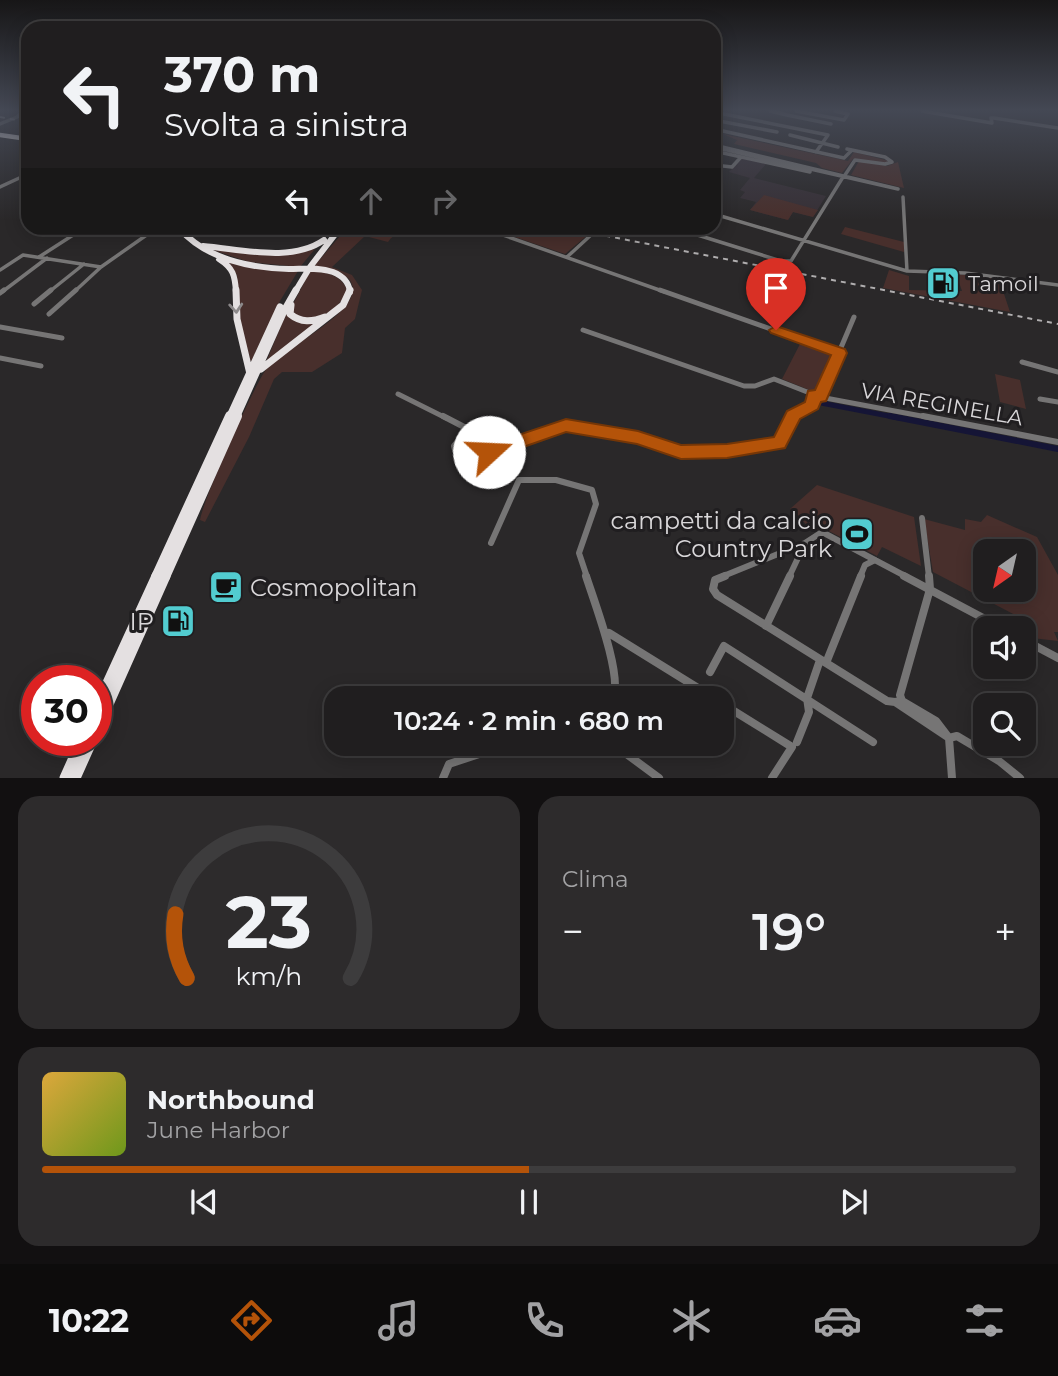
<!DOCTYPE html>
<html lang="it">
<head>
<meta charset="utf-8">
<style>
  body { margin:0; font-family:Montserrat,sans-serif; background:#2d2b2c; color:#f1f3f6; height:100vh; display:flex; flex-direction:column; font-size:26px; white-space:nowrap }
  * { box-sizing:border-box; margin:0 }
  p { font-size:23px; color:#a2a2a4 }
  .icon { flex:none; width:38px; height:38px; fill:none; stroke:currentColor; stroke-width:2; stroke-linecap:round; stroke-linejoin:round }
  .map { position:relative; height:778px; overflow:hidden }
  .drawer { display:flex; flex-direction:column; gap:18px; padding:18px; background:#121011; flex:1 }
  .drawer>* { flex:none }
  .banner { position:absolute; left:21px; top:21px; width:700px; height:214px; border-radius:21px; box-shadow:0 4px 18px #0003,0 0 0 2px #3d3c3d; background:#201e1f; color:#f1f3f6; overflow:hidden }
  .needle { width:46px; rotate:214deg }
  .tools { position:absolute; left:973px; top:539px; display:grid; gap:14px }
  .tools a { display:grid; place-items:center; width:63px; height:63px; border-radius:14px; background:#201e1f; box-shadow:0 4px 18px #0003,0 0 0 2px #3d3c3d; font-size:35px }
  .speed { position:absolute; left:21px; top:665px; display:flex; gap:14px; font-size:35px; font-weight:700; text-align:center }
  .speed>* { display:grid; place-content:center; width:91px; height:91px; border-radius:50%; background:#201e1f; box-shadow:0 4px 18px #0003,0 0 0 2px #3d3c3d; line-height:1 }
  .speed .limit { border:10px solid #d22; background:#fff; color:#111 }
  .pin { position:absolute; display:grid; place-items:center; width:60px; height:60px; color:#fff; margin:-72px -30px; border-radius:50% 50% 50% 0; rotate:-45deg; box-shadow:0 0 7px #0007 }
  .pin .icon { rotate:45deg }
  .me { position:absolute; width:77px; margin:-38px; rotate:70deg; stroke-linejoin:round; filter:drop-shadow(0 0 5px #0008) }
  .turn { display:flex; align-items:center; gap:24px; height:147px; padding:0 28px; font-size:32px }
  .turn .icon { width:91px; height:91px; stroke-width:2.5 }
  .turn b { display:block; font-size:49px; line-height:60px }
  .lanes { display:flex; align-items:center; height:66px; padding:0 28px; background:#0003; justify-content:center; gap:35px; direction:ltr }
  .lanes .off { opacity:.35 }
  .big { font-size:52px; font-weight:600; line-height:1.1 }
  .drawer .card { flex:1; display:flex; flex-direction:column; justify-content:center; gap:10px; min-width:0; padding:0 24px; border-radius:21px; background:#2d2b2c }
  .drawer .dial { align-items:center; gap:0 }
  .dial svg { height:182px; overflow:visible; fill:none; stroke:#3d3c3d; stroke-width:7; stroke-linecap:round; text-anchor:middle }
  .dial text { fill:#f1f3f6; stroke:none }
  .song { display:flex; align-items:center; gap:21px }
  .cover { width:84px; height:84px; border-radius:10px; background:linear-gradient(135deg,hsl(40 70% 55%),hsl(80 70% 35%)) }
  .played { height:7px; border-radius:4px; background:linear-gradient(90deg,#b45309 50%,#3d3c3d 50%) }
  .keys { display:flex; justify-content:space-around; direction:ltr }
  .heat { display:flex; justify-content:space-between; align-items:center; font-size:38px; direction:ltr }
  .drawer .tiles { flex:1; display:grid; gap:18px; grid-template-columns:1fr 1fr }
  .card:last-child { grid-column:span 2 }
  .trip { position:absolute; left:324px; top:686px; width:410px; height:70px; border-radius:21px; background:#201e1f; box-shadow:0 4px 18px #0003,0 0 0 2px #3d3c3d; font-weight:600; line-height:70px; text-align:center }
  .tab-bar { display:flex; height:112px; justify-content:space-around; align-items:center; background:#0d0c0c; color:#a2a2a4 }
  .tab-bar .icon { width:49px; height:49px }
  .tab-bar .current { color:#b45309 }
  .tab-bar b { font-size:32px; color:#f1f3f6 }
  .map>svg:first-child { display:block }
  .built { fill:#362f35 }
  .green { fill:#482f2c; fill-rule:evenodd }
  .lines { fill:none; stroke-linecap:round; stroke-linejoin:round }
  .canal-far1 { stroke:#151536; stroke-width:5 }
  .canal { stroke:#151536; stroke-width:6 }
  .minor-far3 { stroke:#767575; stroke-width:3.5 }
  .minor-far2 { stroke:#767575; stroke-width:5 }
  .minor-far1 { stroke:#767575; stroke-width:6 }
  .minor { stroke:#767575; stroke-width:8 }
  .highway-far4 { stroke:#e4e0e1; stroke-width:4.5 }
  .highway-far3 { stroke:#e4e0e1; stroke-width:6 }
  .highway-far2 { stroke:#e4e0e1; stroke-width:7 }
  .highway-far1 { stroke:#e4e0e1; stroke-width:10 }
  .highway { stroke:#e4e0e1; stroke-width:11 }
  .rail { stroke:#b0aeaf; stroke-width:2; stroke-dasharray:5 5; stroke-linecap:butt }
  .oneway { stroke:#8c898a }
  .route { fill:#b45309; stroke:#753606; stroke-width:2 }
  .labels { text-anchor:middle; dominant-baseline:central; stroke-width:6; stroke-linejoin:round; paint-order:stroke }
  .poi-label { font-size:21px; fill:#d9d7d9; stroke:#201e20; text-anchor:start }
  .street-label { font-size:21px; fill:#d9d7d9; stroke:#201e20 }
  .near-poi-label { font-size:24px; fill:#d9d7d9; stroke:#201e20; text-anchor:end }
</style>
</head>
<body>
<div class="map">
<svg width="1058" height="778" viewBox="0 0 1058 778">
  <rect width="100%" height="100%" fill="#2a2829"/>
  <path class="built" d="M742 158 766 164 754 178 826 196 813 217 793 212 788 220 750 210 756 202 740 198 745 192 740 190 750 178 729 172Z"/>
  <path class="green" d="M723 134 848 161 854 152 889 161 884 163 853 159 842 173 822 168 816 163 734 144 737 140Z
    M859 161 887 166 898 162 904 188 851 175Z
    M764 195 818 210 813 217 793 212 788 220 750 210Z
    M845 227 904 242V252L841 234Z
    M347 228H409L391 238 388 242 365 236 332 267 352 275 362 290 355 319 345 328 342 353 312 372H282L274 379 249 437 205 522 200 520C203 500 257 377 270 364 287 346 374 306 348 278L314 266Z
    M488 228H553L589 234 565 254Z
    M210 249 288 255 315 249 300 267 249 262Z
    M228 262 298 271 280 301 251 362 239 321 237 275Z
    M889 270 909 276V290L962 291 956 274 999 279 1010 312 883 288Z
    M310 271C325 272 340 274 347 289 339 313 320 319 297 318L291 308Z
    M286 314 291 318 317 323 266 362Z
    M801 342 834 353 817 393 782 379Z
    M995 374 1020 380 1026 409 1000 402Z
    M817 485 914 517 921 566 882 547 877 556 825 529 812 530 790 509Z
    M987 515 1037 537 1058 575V632H1054L1058 641 1032 638 1024 634V628H1019V617L933 572 924 519 965 530V519L981 522ZM985 551H1024V590H985Z"/>
  <g class="lines">
    <path class="canal-far1" d="M816 402 899 418"/>
    <path class="canal" d="M890 416 1058 449"/>
    <path class="minor-far3" d="M770 111 787 115 774 111
      M796 111 844 120 848 114 835 111
      M922 111 992 123 991 118H994L1058 128
      M714 112 828 135 816 152
      M787 115 831 124
      M714 120 777 132
      M0 124 17 117 23 111
      M714 129 844 158 852 150
      M790 135 838 147
      M714 145 898 189 714 147
      M714 151 810 172
      M714 165 732 167 741 157
      M845 175 855 160 885 164 892 162 885 157 847 149
      M0 187 28 174
      M903 197 907 271
      M714 214 907 271 965 273 1058 285
      M483 228 665 292
      M675 228 781 261H791L843 177
      M596 231 600 228
      M39 257 84 228
      M567 257 591 235
      M0 270 23 255 101 267
      M2 292 47 258
      M49 292 84 264
      M74 292 101 267 148 234"/>
    <path class="minor-far2" d="M660 290 839 353
      M0 293 4 290
      M34 304 51 290
      M49 314 76 290
      M0 327 62 338
      M583 330 744 386H755L774 379 820 397 932 418
      M0 358 41 366
      M1022 362 1058 372
      M398 394 446 418
      M820 397 854 317
      M1040 399 1058 402
      M791 418 813 405V395"/>
    <path class="minor-far1" d="M443 416 468 429 454 446 455 450 489 452 566 425 638 438 681 452 727 451 779 443 792 416
      M923 416 1058 442
      M922 518 929 577
      M491 543 519 480H556L592 490 596 504 579 553 587 577
      M721 577 805 543 822 532 907 577
      M789 577 805 543
      M860 577 865 565 875 560"/>
    <path class="minor" d="M586 576C594 601 623 677 613 698
      M725 576 715 580 713 589 717 595 887 701 895 702
      M904 576 1002 628
      M766 626 790 576
      M609 633 714 698
      M1024 640 1058 658
      M826 663 861 576
      M710 672 724 646 873 742
      M902 701 900 695 930 589 929 576
      M902 701 936 721 949 738 895 702Z
      M721 703 792 747 772 778
      M797 742 809 712 807 698 820 660
      M613 744 659 778
      M443 778 449 764 509 744
      M952 778 949 738 957 736 999 761 1020 778"/>
    <path class="highway-far4" d="M0 135 28 139"/>
    <path class="highway-far3" d="M179 228C206 259 250 268 289 269 304 269 319 267 333 272 343 276 349 282 350 292
      M203 246C241 249 291 263 324 240
      M219 259C233 268 235 275 236 292
      M295 292 310 267 340 228"/>
    <path class="highway-far2" d="M236 290 237 319 250 374
      M291 305 290 314C301 323 312 322 325 317
      M261 369 343 305 350 290
      M229 418 280 307
      M236 418 284 311 296 290"/>
    <path class="highway-far1" d="M156 577 230 416
      M165 577 237 416"/>
    <path class="highway" d="M96 709 157 576
      M96 731 165 576
      M65 778 82 740
      M75 778 92 740"/>
    <path class="rail" d="M0 117 28 122
      M566 228 1058 324"/>
  </g>
  <defs><path id="oneway-chevron" d="M-2-3.5L2.5 0L-2 3.5" fill="none" stroke-width="1.6" stroke-linecap="round" stroke-linejoin="round" transform="scale(1.75)"/></defs>
  <use class="oneway" href="#oneway-chevron" transform="translate(236 308) rotate(86)"/>
  <linearGradient id="sky" x2="0" y2="1"><stop stop-color="#171617"/><stop offset="0.5" stop-color="#444854"/><stop offset="1" stop-color="#444854" stop-opacity="0"/></linearGradient>
  <rect width="1058" height="220" fill="url(#sky)"/>
  <path class="route" d="M776 326 845 349 847 353 826 401 821 402 818 409 800 419 785 448 727 458 681 459 637 444 566 432 489 459 483 457 480 452 483 447 566 419 638 431 681 445 727 444 774 437 787 411 805 402 808 391 815 390 831 355 771 333 769 330Z"/>
  <defs>
    <g id="fuel-square" transform="scale(1.75)"><rect x="-9" y="-9" width="18" height="18" rx="4" fill="#52ccd0" stroke="#201e20"/><path d="M-5.5-6h7V0h2V4h1.3V-2.5L3-4.5l.8-.8L6-3V5H2.5V1h-1V6h-7ZM-4.2-4.7v3.2H.2V-4.7Z" fill="#111"/></g>
    <g id="stadium-square" transform="scale(1.75)"><rect x="-9" y="-9" width="18" height="18" rx="4" fill="#52ccd0" stroke="#201e20"/><path d="M0-5a6.5 5 0 1 0 0 10a6.5 5 0 1 0 0-10ZM-3.5-1.8h7v3.6h-7Z" fill="#111"/></g>
    <g id="cafe-square" transform="scale(1.75)"><rect x="-9" y="-9" width="18" height="18" rx="4" fill="#52ccd0" stroke="#201e20"/><path d="M-5.5-4.5H6V0H3Q3 3.5 0 3.5H-2.5Q-5.5 3.5-5.5 0ZM3-3.2v2h1.7v-2ZM-6 4.5H4V6H-6Z" fill="#111"/></g>
  </defs>
  <g fill-rule="evenodd">
    <use href="#fuel-square" x="943" y="283"/>
    <use href="#stadium-square" x="857" y="534"/>
    <use href="#cafe-square" x="226" y="587"/>
    <use href="#fuel-square" x="178" y="621"/>
  </g>
  <g class="labels">
    <g class="poi-label">
      <text x="968" y="283">Tamoil</text>
    </g>
    <g class="street-label">
      <text transform="translate(942 404) rotate(10)">VIA REGINELLA</text>
    </g>
    <g class="near-poi-label">
      <text x="832" y="520">campetti da calcio<tspan x="832" dy="28">Country Park</tspan></text>
      <text x="250" y="587" text-anchor="start">Cosmopolitan</text>
      <text x="154" y="621">IP</text>
    </g>
  </g>
</svg>
<div class="tools">
<a><svg class="needle" viewBox="-14 -14 28 28"><path d="M0-13l5 13h-10z" fill="#e53935"/><path d="M0 13l5-13h-10z" fill="#a2a2a4"/></svg></a>
<a><svg class="icon" aria-label="sound" viewBox="0 0 24 24"><path d="M4 9h4l5-4v14l-5-4H4zM17 9q2 3 0 6"/></svg></a>
<a><svg class="icon" aria-label="search" viewBox="0 0 24 24"><circle cx="10" cy="10" r="6"/><path d="M15 15l6 6"/></svg></a>
</div>
<div class="speed"><div class="limit">30</div></div>
<div class="pin" style="left:776px;top:330px;background:#d93025"><svg class="icon" aria-label="arrive" viewBox="0 0 24 24"><path d="M6 21V4h12l-3 4 3 4H6"/></svg></div>
<svg class="me" style="left:489px;top:452px" viewBox="-20 -20 40 40"><circle r="19" fill="#fff"/><path d="M0-13L10 11 0 6-10 11z" fill="#b45309"/></svg>
<div class="trip">10:24 · 2 min · 680 m</div>
<div class="banner">
<div class="turn"><svg class="icon" aria-label="left" viewBox="0 0 24 24"><path d="M17 20v-9H6M10 6l-5 5 5 5"/></svg><div><b>370 m</b>Svolta a sinistra</div></div>
<div class="lanes"><svg class="icon" aria-label="left" viewBox="0 0 24 24"><path d="M17 20v-9H6M10 6l-5 5 5 5"/></svg><svg class="icon off" aria-label="ahead" viewBox="0 0 24 24"><path d="M12 20V5M6 11l6-6 6 6"/></svg><svg class="icon off" aria-label="right" viewBox="0 0 24 24"><path d="M7 20v-9h11M14 6l5 5-5 5"/></svg></div>
</div>
</div>
<section class="drawer">
<div class="tiles">
<div class="card dial"><svg viewBox="0 0 100 80">
<path d="M14 69A42 42 0 1 1 86 69"/>
<path d="M14 69A42 42 0 0 1 9 41" stroke="#b45309"/>
<text x="50" y="56" font-size="32" font-weight="700">23</text>
<text x="50" y="72" font-size="11">km/h</text>
</svg></div>
<div class="card"><p>Clima</p>
<div class="heat"><a>−</a><b class="big">19°</b><a>+</a></div>
</div>
<div class="card">
<div class="song"><i class="cover"></i><div><b>Northbound</b><p>June Harbor</p></div></div>
<div class="played"></div>
<div class="keys"><svg class="icon" aria-label="previous" viewBox="0 0 24 24"><path d="M18 5L8 12l10 7zM5 5v14"/></svg><svg class="icon" aria-label="pause" viewBox="0 0 24 24"><path d="M8 5v14M16 5v14"/></svg><svg class="icon" aria-label="next" viewBox="0 0 24 24"><path d="M6 5l10 7-10 7zM19 5v14"/></svg></div>
</div>
</div>
</section>
<nav class="tab-bar">
<b>10:22</b>
<svg class="icon current" aria-label="directions" viewBox="0 0 24 24"><path d="M12 3l9 9-9 9-9-9zM9 14v-3h6M13 9l2 2-2 2"/></svg>
<svg class="icon" aria-label="music" viewBox="0 0 24 24"><path d="M9 18V5l10-2v13"/><circle cx="6" cy="18" r="3"/><circle cx="16" cy="16" r="3"/></svg>
<svg class="icon" aria-label="phone" viewBox="0 0 24 24"><path d="M5 4h4l2 5-3 2q2 4 5 5l2-3 5 2v4C11 20 4 13 5 4z"/></svg>
<svg class="icon" aria-label="climate" viewBox="0 0 24 24"><path d="M12 3v18M4 7l16 10M4 17L20 7"/></svg>
<svg class="icon" aria-label="car" viewBox="0 0 24 24"><path d="M5 17H2v-5l4-1 3-4h7l3 4 3 1v5h-3M9 17h6M6 11h13"/><circle cx="7" cy="17" r="2"/><circle cx="17" cy="17" r="2"/></svg>
<svg class="icon" aria-label="filters" viewBox="0 0 24 24"><path d="M4 7h16M4 17h16"/><circle cx="9" cy="7" r="2"/><circle cx="15" cy="17" r="2"/></svg>
</nav>
</body>
</html>
